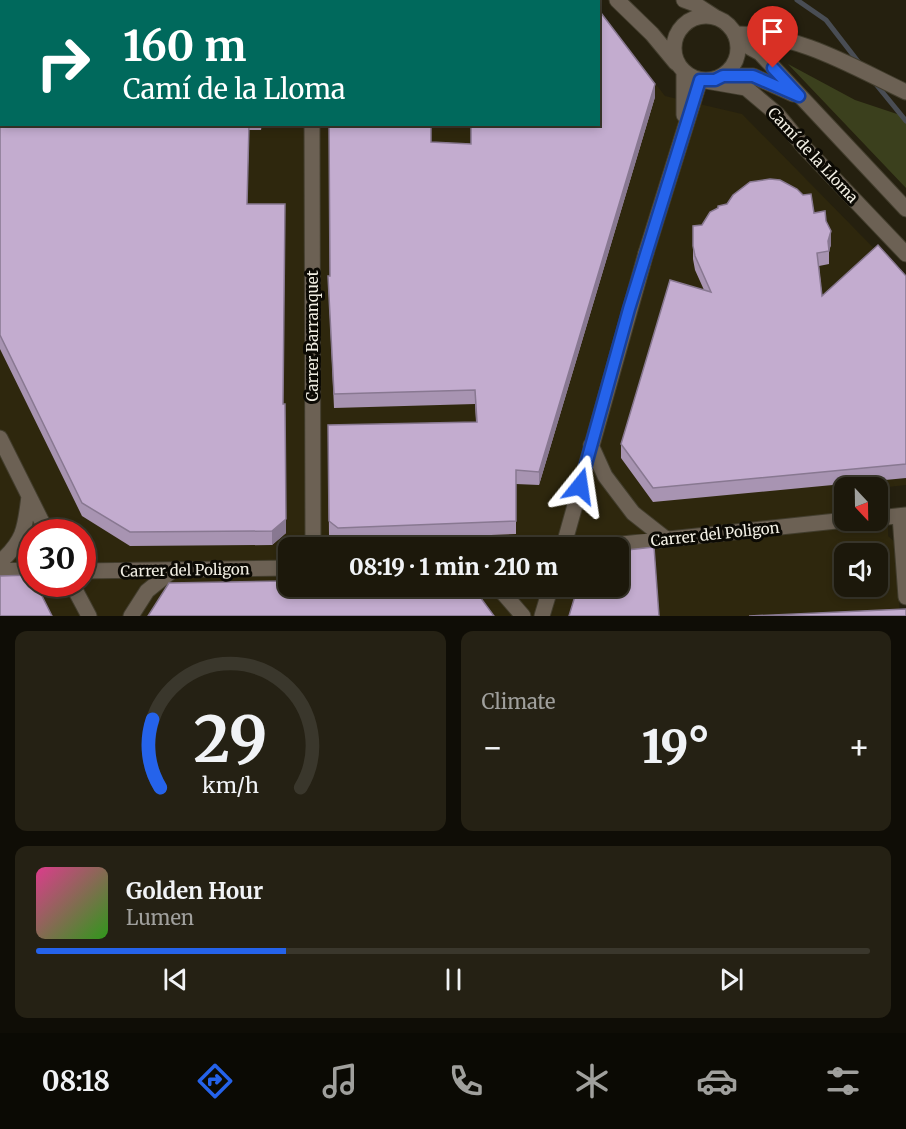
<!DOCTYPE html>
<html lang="en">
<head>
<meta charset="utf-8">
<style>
  body { margin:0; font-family:Merriweather,serif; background:#252114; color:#f1f3f6; height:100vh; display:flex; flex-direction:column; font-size:22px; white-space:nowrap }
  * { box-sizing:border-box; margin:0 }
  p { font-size:20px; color:#a0a09d }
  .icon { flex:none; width:33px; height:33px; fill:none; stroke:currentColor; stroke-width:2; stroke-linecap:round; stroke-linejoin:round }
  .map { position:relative; height:616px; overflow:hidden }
  .details { display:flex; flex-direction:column; gap:15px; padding:15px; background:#0f0d06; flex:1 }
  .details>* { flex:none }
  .top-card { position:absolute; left:0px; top:0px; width:600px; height:126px; box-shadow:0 3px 9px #0003,0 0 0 2px #3a372c; background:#00695c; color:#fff; overflow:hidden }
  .needle { width:39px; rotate:158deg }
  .tools { position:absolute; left:834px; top:477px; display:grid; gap:12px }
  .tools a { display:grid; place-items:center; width:54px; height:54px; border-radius:12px; background:#1c180b; box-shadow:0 3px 9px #0003,0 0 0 2px #3a372c; font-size:30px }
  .speed { position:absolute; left:18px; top:519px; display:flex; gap:12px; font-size:30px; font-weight:700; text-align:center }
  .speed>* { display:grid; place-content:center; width:78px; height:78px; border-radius:50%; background:#1c180b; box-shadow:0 3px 9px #0003,0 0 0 2px #3a372c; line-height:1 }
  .speed .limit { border:9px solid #d22; background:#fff; color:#111 }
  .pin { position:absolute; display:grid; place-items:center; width:51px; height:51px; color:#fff; margin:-62px -26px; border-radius:50% 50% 50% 0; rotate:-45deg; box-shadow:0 0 6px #0007 }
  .pin .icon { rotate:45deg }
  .me { position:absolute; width:66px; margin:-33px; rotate:15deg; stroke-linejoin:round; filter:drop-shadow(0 0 4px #0008) }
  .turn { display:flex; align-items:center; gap:21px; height:126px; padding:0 24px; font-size:27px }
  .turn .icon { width:78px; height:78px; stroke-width:2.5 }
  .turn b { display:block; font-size:42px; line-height:51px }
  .big { font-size:45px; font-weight:800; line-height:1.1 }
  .details .widget { flex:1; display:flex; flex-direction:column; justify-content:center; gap:9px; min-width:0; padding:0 21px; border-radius:12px; background:#252114 }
  .details .dial { align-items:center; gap:0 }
  .dial svg { height:156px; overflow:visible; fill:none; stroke:#3a372c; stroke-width:7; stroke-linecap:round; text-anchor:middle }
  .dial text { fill:#f1f3f6; stroke:none }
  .song { display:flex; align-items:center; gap:18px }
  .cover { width:72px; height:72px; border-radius:9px; background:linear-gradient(135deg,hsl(330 70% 55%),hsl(110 70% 35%)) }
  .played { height:6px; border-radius:3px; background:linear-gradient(90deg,#2563eb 30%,#3a372c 30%) }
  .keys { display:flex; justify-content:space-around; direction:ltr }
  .heat { display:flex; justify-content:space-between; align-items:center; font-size:33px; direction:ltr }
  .details .tiles { flex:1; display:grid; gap:15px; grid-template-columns:1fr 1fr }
  .widget:last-child { grid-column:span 2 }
  .trip { position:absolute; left:278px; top:537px; width:351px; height:60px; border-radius:12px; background:#1c180b; box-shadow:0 3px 9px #0003,0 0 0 2px #3a372c; font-weight:800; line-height:60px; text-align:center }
  .menu { display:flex; height:96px; justify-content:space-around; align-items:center; background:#0b0a04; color:#a0a09d }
  .menu .icon { width:42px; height:42px }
  .menu .selected { color:#2563eb }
  .menu b { font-size:27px; color:#f1f3f6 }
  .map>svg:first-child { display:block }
  .built { fill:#2e270d; fill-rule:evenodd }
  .green { fill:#3b401d }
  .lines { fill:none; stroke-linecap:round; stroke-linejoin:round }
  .stream { stroke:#494d54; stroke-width:5 }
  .minor-casing { stroke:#423d2d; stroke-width:17 }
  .tertiary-casing { stroke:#423d2d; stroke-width:17 }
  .minor { stroke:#6c6154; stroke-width:15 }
  .tertiary { stroke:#6c6154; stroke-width:15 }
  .wall { fill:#a894b2 }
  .shaded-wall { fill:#887891 }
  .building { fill:#c3accf; stroke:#887891; stroke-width:1.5 }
  .route-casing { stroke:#184099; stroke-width:15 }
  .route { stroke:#2563eb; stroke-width:10 }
  .labels { text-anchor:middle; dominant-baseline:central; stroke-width:6; stroke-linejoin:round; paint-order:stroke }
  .street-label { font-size:15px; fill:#f2efe4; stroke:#0c0a04 }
</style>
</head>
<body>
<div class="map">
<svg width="906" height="616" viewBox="0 0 906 616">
  <rect width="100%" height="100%" fill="#25200f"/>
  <path class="built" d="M0 0 590 1 2 2V124H598L599 11 665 96 742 114 906 281V485L888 487V536L896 543 900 616H0ZM844 488H878V520H844ZM32 532H82V584H32ZM288 548H618V586H288ZM844 554H878V586H844Z"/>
  <path class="green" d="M788 64 855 100 906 117V188Z"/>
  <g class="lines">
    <path class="stream" d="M797 0 826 20 860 64
      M875 83 906 121"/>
    <g class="minor-casing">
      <path id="minor" d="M311 0V2
        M735 34C798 33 851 66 906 92
        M738 41 760 53 906 209
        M723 76H753L793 94
        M706 81 746 88 777 114 805 148 906 254
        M312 124 313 548
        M0 438 47 532
        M591 445 605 476 633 513 666 539
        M900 516 906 597
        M878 518 906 515
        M563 548 646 253
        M585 548 846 520
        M0 562C25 540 25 527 29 496
        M0 570 32 571
        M82 571 288 568
        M72 584 89 616
        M497 586 523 616
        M131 616 147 591 173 570
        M542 616 551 586"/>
    </g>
    <g class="tertiary-casing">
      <path id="tertiary" d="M617 0 652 34 676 63
        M684 0 695 4 715 17
        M674 48a32 32 0 1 1 64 0a32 32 0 1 1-64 0Z
        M684 115V73
        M646 253 700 80"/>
    </g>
    <use href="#minor" class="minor"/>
    <use href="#tertiary" class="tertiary"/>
  </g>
  <path class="wall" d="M0 0 2 2V103H0Z
    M655 97 539 485 516 484V534L338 541 329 535 328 425 476 422 475 404 334 408 328 276H330L431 142 471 144Z
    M0 118 2 124H262L261 130H249L247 204 283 404 286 533 272 545 130 546 82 516 0 349Z
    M814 213 826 221 831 245 829 250V264L819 266 822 296 906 276V478L653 502 621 458V444L704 290 695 270 693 259V226Z"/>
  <path class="shaded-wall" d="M655 84V97L539 485V472Z
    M831 231V245L829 251 828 241Z
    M286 519V533L272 545V531Z"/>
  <path class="building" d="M0 0H278V2H2V89H0Z
    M329 0H430L431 2H329Z
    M472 0H572L579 2H472Z
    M598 9 655 84 539 472 516 470V521L338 528 329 521 328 425 477 422 475 390 334 394 328 276H330L329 124H431V142L471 144V124H598Z
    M0 118H2V124H249L247 204H285L283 404H285L286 519 272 531 130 532 82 503 0 335Z
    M770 179 780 180 797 189 803 195 811 194 814 213 825 211 826 221 831 231 828 241 829 251 817 253 822 296 878 245 906 276V464L653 488 621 444 670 280 711 292 695 256 693 246V226L702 225 710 212 718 208V206L727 204 733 195 750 182Z
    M654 547 659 616H569L578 586H618V551Z
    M31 575 32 584H36L52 616H0V576Z
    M288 581V586H472L494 616H148L169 583Z
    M906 609V616H749Z"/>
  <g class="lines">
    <g class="route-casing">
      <path id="route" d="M580 486 629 309 700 80H715L723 76H753L799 96 773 68"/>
    </g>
    <use href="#route" class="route"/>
  </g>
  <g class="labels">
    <g class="street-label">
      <text transform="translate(813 155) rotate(47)">Camí de la Lloma</text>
      <text transform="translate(312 336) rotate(-90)">Carrer Barranquet</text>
      <text transform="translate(715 534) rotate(-6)">Carrer del Poligon</text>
      <text transform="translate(185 570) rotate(-1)">Carrer del Poligon</text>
    </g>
  </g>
</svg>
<div class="tools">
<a><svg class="needle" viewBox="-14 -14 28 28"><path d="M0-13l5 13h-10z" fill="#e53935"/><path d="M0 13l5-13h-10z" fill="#a0a09d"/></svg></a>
<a><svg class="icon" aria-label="sound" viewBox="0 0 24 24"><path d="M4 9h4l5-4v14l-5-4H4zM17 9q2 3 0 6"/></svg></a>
</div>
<div class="speed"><div class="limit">30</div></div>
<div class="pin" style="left:773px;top:68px;background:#d93025"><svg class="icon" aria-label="arrive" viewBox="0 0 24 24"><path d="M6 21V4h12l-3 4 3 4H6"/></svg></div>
<svg class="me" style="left:580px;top:486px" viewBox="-20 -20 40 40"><path d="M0-17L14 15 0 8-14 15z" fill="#2563eb" stroke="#fff" stroke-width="4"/></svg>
<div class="trip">08:19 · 1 min · 210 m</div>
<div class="top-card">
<div class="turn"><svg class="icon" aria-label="right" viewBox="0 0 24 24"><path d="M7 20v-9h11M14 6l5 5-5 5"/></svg><div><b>160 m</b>Camí de la Lloma</div></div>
</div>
</div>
<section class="details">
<div class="tiles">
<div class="widget dial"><svg viewBox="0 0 100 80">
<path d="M14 69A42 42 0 1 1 86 69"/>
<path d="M14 69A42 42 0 0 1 10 34" stroke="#2563eb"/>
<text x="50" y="56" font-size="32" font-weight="700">29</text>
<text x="50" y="72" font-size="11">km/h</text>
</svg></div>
<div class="widget"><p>Climate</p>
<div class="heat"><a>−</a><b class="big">19°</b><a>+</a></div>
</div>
<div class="widget">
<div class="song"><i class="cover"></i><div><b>Golden Hour</b><p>Lumen</p></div></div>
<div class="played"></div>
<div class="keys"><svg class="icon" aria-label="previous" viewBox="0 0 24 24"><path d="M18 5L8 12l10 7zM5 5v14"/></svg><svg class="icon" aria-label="pause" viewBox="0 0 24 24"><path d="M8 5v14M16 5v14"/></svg><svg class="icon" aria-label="next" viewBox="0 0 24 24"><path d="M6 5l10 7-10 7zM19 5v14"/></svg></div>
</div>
</div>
</section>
<nav class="menu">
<b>08:18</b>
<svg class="icon selected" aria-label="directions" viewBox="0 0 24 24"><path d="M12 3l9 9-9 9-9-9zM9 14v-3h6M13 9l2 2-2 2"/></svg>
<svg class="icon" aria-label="music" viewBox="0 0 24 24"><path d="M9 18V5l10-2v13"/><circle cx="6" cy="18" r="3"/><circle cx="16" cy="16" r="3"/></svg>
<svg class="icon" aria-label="phone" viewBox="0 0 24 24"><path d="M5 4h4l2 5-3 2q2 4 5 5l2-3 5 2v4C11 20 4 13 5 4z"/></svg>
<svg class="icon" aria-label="climate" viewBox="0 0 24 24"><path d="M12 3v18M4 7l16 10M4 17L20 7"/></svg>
<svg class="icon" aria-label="car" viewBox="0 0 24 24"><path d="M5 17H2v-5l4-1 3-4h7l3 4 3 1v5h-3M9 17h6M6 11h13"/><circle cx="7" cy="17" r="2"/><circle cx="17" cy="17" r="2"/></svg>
<svg class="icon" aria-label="filters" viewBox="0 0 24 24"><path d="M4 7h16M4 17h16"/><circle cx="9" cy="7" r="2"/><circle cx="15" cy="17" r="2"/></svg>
</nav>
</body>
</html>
